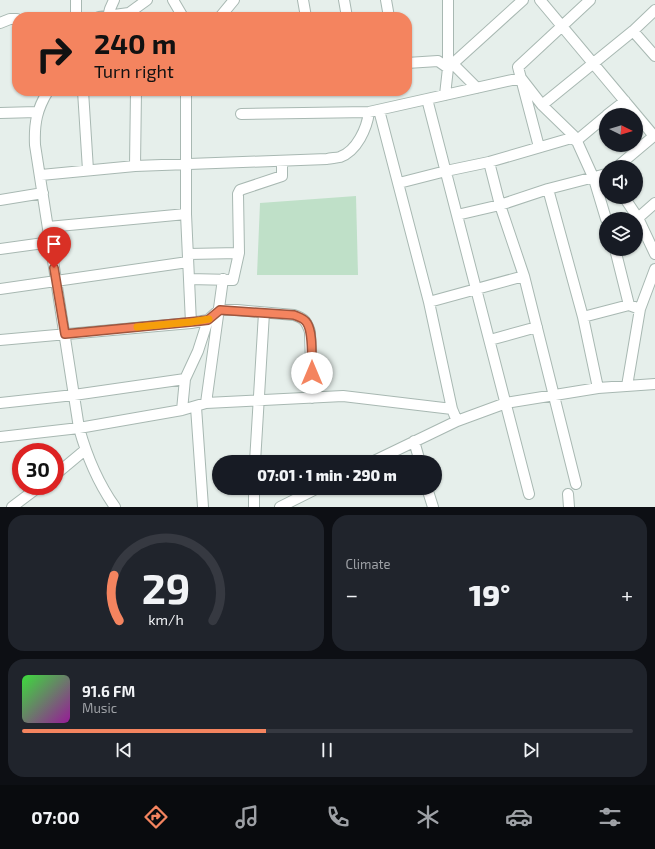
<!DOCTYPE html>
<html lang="en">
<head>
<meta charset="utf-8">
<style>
  body { margin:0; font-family:"Exo 2",sans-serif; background:#20242c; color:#f1f3f6; height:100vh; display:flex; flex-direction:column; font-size:15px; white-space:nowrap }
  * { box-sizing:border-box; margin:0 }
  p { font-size:13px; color:#9ea1a6 }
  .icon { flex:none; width:22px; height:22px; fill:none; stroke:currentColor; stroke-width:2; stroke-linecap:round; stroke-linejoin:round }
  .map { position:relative; height:507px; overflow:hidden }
  .side { display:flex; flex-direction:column; gap:8px; padding:8px; background:#0d0f14; flex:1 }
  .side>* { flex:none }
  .hud { position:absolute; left:12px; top:12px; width:400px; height:84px; border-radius:16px; box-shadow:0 1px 3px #0004; background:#f4845f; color:#111; overflow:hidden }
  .needle { width:26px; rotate:95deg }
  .fabs { position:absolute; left:599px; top:108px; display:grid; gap:8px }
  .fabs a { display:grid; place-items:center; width:44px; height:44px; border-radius:50%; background:#171b24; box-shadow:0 1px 3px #0004; font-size:20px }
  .speed { position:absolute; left:12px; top:443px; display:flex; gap:8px; font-size:20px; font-weight:700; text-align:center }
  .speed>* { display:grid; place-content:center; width:52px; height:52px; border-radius:50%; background:#171b24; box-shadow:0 1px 3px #0004; line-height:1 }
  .speed .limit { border:6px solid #d22; background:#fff; color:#111 }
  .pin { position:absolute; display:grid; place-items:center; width:34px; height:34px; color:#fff; margin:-41px -17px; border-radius:50% 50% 50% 0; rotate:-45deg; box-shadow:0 0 4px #0007 }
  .pin .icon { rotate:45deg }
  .me { position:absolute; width:44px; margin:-22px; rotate:0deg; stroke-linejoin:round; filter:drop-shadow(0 0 3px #0008) }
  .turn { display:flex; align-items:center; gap:14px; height:84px; padding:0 16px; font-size:18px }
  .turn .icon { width:52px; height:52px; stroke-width:2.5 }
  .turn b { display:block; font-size:28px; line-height:34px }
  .big { font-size:30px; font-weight:800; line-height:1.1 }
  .side .tile { flex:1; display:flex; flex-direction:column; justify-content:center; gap:6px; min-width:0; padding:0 14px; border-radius:16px; background:#20242c }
  .side .dial { align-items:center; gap:0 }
  .dial svg { height:104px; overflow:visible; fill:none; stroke:#363941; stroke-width:7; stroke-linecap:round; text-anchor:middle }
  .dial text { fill:#f1f3f6; stroke:none }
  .song { display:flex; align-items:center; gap:12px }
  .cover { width:48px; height:48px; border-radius:6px; background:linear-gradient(135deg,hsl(120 70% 55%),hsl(300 70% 35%)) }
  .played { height:4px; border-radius:2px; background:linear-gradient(90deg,#f4845f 40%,#363941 40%) }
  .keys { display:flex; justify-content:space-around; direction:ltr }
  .heat { display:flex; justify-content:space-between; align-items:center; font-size:22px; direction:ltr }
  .side .tiles { flex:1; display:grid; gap:8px; grid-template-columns:1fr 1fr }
  .tile:last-child { grid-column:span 2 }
  .trip { position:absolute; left:212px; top:455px; width:230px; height:40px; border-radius:20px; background:#171b24; box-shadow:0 1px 3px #0004; font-weight:800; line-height:40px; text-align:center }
  .menu { display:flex; height:64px; justify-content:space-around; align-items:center; background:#090b0e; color:#9ea1a6 }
  .menu .icon { width:28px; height:28px }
  .menu .active { color:#f4845f }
  .menu b { font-size:18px; color:#f1f3f6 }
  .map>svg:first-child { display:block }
  .grass { fill:#bfe0c8 }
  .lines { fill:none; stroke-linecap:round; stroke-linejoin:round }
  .minor-casing { stroke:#a8b8b2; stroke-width:12 }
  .minor { stroke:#fff; stroke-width:10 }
  .route-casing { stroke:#9f563e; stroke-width:10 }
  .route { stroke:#f4845f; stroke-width:7 }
  .slow { stroke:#f59e0b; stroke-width:7 }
</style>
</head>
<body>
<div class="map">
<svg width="655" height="507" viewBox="0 0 655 507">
  <rect width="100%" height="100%" fill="#e6efeb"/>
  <path class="grass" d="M356 196 358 275H257L260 203Z"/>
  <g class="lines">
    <g class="minor-casing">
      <path id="minor" d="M173 0 183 17
        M303 0 306 17
        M344 0 347 17
        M386 0 389 17
        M540 0 654 136
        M76 17V0
        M99 17 129 13 147 0
        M108 17 110 9 114 0
        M220 17 234 0
        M0 23 10 19H17
        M633 31 655 56
        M407 63 438 61 448 68 523 0
        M453 64 477 88
        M48 91C37 109 34 123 35 145L79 428C87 457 98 483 115 507
        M83 91 88 170
        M186 91V214L191 323
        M445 95 448 68V0
        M427 99 529 494
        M542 105 633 31 655 10
        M379 110 429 302 452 409 457 421
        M0 113 37 112
        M241 114 369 112 521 78 542 105 575 137 594 179 606 219
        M607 115 625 101
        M576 141 606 116
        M539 147 518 67 590 0
        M489 162 500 205 524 276 576 484
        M135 166 136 91
        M617 167 655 135
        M41 175 135 166 327 159C331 158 336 158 340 157 357 151 367 128 369 112
        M399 183 446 171 489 162 575 137
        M548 189 583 317 598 388
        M624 197 638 218 655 254
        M0 200 43 193
        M457 215 500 205 548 189 606 174
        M638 218 655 203
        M48 227 186 214
        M0 249 51 242
        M615 249 629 305
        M188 254 239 253
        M189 279 233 280 239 253 238 194 240 190 282 176V161
        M0 289 188 262
        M429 302 524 276
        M583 317 629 305 640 309
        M0 340 191 323 208 320 219 310H237L294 315C304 318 307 322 310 332L312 398
        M490 340 537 327
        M627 386 640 309 655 269
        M0 403 74 395 185 379
        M206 403 223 279
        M196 407 203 507
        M182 410 185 379 198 351 208 320
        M0 437 79 428 182 410 206 403 343 396 452 409
        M414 441 420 462
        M255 462 264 313
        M372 462 457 421 506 403 598 388 655 384
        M55 475 85 450
        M427 488 433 507
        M568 494 569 507
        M12 507 40 486
        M254 507V488
        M280 507 318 488"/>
    </g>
    <use href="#minor" class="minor"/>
  </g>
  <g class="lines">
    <g class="route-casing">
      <path id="route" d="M54 268 65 334 200 321 208 320 220 310 294 315C299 317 304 318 307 323 314 334 311 360 312 373"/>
    </g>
    <use href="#route" class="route"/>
    <path class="slow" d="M137 327 191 322 209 319"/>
  </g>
</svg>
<div class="fabs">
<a><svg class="needle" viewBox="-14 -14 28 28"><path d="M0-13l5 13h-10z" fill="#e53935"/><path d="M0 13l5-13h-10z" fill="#9ea1a6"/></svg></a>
<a><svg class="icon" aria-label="sound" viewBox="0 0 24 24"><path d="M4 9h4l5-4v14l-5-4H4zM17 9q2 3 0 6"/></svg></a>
<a><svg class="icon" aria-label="layers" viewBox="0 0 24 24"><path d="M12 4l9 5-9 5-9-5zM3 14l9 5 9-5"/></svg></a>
</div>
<div class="speed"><div class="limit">30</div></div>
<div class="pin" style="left:54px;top:268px;background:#d93025"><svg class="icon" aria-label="arrive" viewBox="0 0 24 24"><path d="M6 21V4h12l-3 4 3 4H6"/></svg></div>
<svg class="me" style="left:312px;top:373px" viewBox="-20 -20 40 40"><circle r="19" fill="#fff"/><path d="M0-13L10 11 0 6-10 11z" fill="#f4845f"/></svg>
<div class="trip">07:01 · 1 min · 290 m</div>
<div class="hud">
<div class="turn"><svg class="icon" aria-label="right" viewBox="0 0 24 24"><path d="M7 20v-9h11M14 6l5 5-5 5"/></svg><div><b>240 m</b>Turn right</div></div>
</div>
</div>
<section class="side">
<div class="tiles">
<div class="tile dial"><svg viewBox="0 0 100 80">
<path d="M14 69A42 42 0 1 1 86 69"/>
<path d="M14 69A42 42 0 0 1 10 34" stroke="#f4845f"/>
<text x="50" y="56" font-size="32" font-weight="700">29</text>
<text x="50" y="72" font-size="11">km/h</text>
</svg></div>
<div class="tile"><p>Climate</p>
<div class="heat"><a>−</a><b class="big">19°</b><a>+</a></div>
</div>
<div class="tile">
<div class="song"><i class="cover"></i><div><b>91.6 FM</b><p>Music</p></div></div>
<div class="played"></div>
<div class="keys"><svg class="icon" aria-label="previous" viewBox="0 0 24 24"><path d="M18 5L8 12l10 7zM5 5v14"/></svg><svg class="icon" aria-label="pause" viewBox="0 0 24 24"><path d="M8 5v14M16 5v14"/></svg><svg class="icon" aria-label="next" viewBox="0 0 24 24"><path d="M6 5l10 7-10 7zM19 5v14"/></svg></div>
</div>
</div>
</section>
<nav class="menu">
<b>07:00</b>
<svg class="icon active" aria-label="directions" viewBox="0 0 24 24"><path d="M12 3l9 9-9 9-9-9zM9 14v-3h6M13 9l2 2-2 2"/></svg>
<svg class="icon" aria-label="music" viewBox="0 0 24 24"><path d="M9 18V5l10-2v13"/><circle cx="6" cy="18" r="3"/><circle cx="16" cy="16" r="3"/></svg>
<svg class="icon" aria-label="phone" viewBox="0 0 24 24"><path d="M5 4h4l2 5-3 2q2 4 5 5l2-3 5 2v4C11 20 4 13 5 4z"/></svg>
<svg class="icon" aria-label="climate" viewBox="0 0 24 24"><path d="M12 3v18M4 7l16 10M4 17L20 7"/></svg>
<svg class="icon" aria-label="car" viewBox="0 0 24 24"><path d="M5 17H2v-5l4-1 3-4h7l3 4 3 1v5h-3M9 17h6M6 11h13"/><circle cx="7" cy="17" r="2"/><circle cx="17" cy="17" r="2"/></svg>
<svg class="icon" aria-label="filters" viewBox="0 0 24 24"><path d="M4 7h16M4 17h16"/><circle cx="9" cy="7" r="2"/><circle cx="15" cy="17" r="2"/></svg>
</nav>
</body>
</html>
